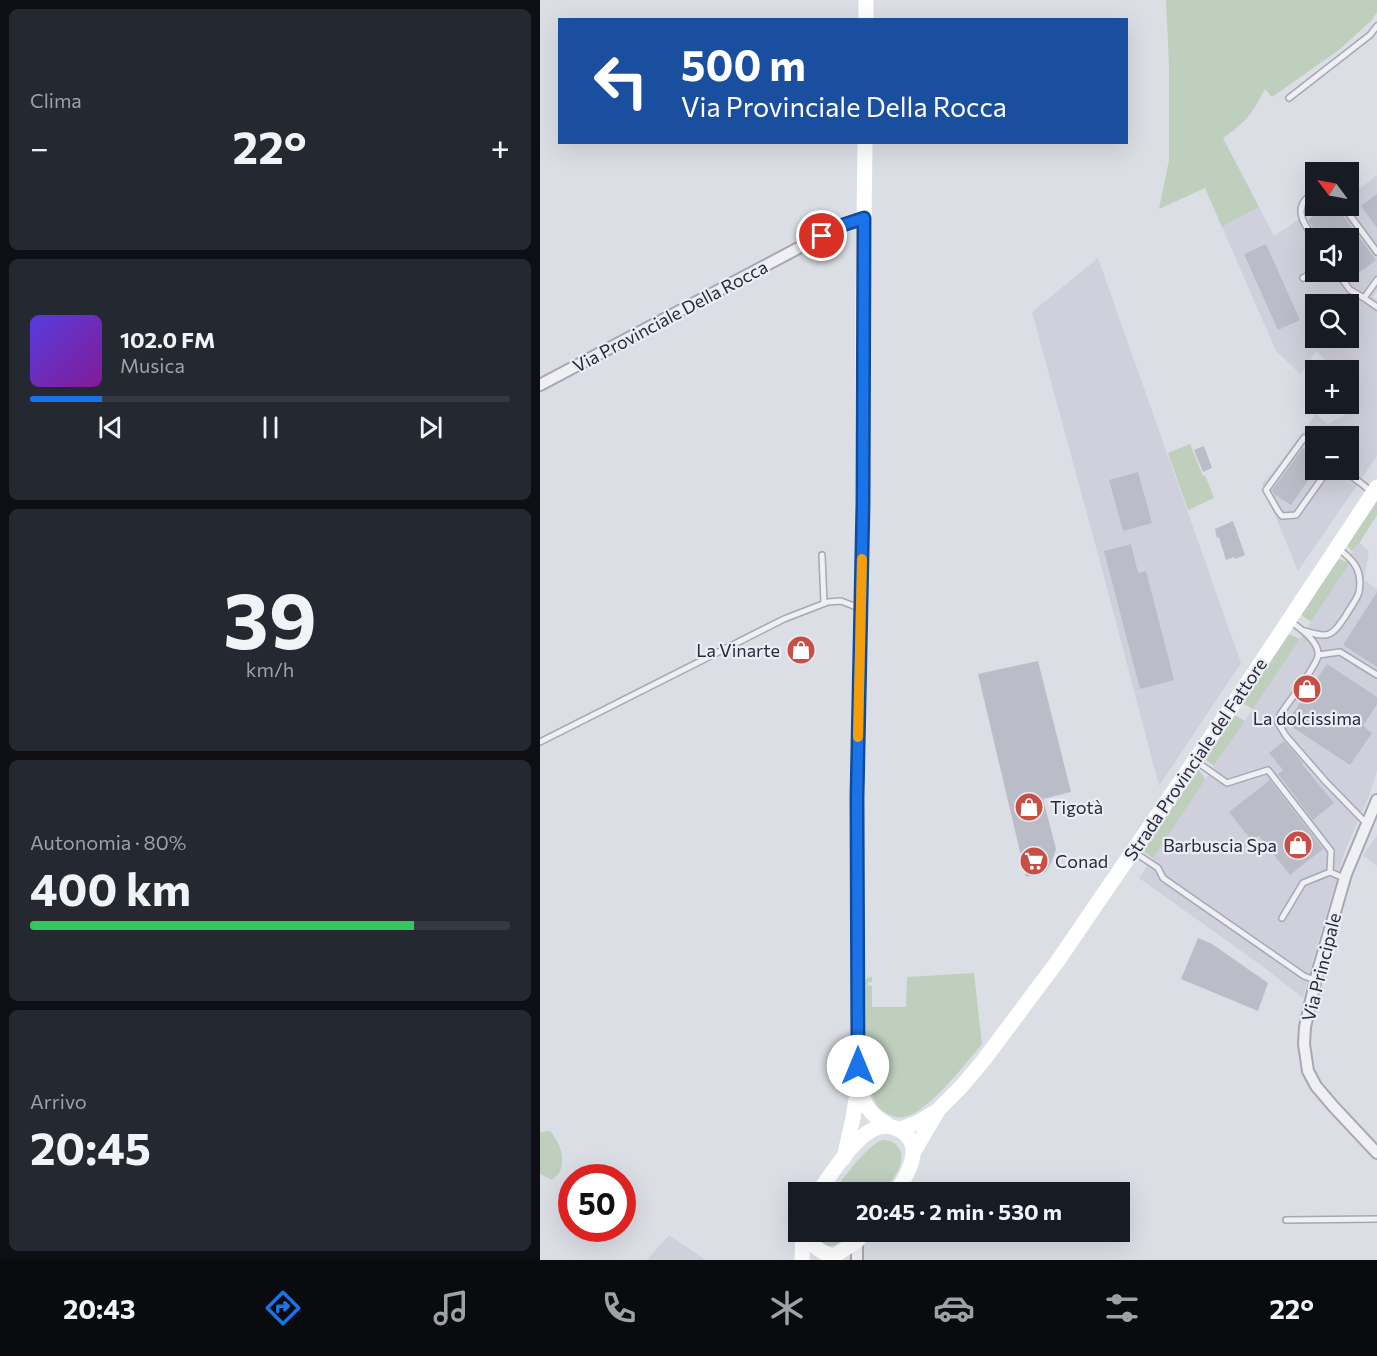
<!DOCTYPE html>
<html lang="it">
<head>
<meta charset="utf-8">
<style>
  body { margin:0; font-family:Commissioner,sans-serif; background:#242831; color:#f1f3f6; height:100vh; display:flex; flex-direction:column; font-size:22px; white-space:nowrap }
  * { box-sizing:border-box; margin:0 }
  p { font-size:20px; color:#9ea1a6 }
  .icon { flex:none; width:33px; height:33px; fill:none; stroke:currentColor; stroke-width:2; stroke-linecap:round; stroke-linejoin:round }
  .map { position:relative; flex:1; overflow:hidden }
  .side { display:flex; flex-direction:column; gap:9px; padding:9px; background:#0d0f14; width:540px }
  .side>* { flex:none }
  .top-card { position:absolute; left:18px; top:18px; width:570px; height:126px; border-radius:0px; box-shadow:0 6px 24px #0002; background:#1a4fa0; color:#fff; overflow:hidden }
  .needle { width:39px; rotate:302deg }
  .tools { position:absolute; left:765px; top:162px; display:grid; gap:12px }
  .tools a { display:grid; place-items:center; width:54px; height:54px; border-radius:0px; background:#171b24; box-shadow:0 6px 24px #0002; font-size:30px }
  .speed { position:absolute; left:18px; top:1164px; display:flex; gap:12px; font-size:30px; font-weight:700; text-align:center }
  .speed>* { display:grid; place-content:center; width:78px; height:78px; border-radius:50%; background:#171b24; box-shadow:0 6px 24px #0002; line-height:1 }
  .speed .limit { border:9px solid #d22; background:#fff; color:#111 }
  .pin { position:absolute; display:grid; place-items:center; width:51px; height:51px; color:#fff; margin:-26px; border:3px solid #fff; border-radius:50%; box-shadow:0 2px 6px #0007 }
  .me { position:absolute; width:66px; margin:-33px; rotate:0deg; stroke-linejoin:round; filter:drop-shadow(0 0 4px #0008) }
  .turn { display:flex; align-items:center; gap:21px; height:126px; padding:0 24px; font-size:27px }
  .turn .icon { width:78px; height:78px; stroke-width:2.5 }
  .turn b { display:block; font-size:42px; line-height:51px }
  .big { font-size:45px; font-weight:700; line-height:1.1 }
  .side .tile { flex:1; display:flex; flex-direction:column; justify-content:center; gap:9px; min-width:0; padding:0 21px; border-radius:9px; background:#242831 }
  .side .dial { align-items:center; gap:0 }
  .dial b { font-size:78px; line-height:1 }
  .song { display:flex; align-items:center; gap:18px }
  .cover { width:72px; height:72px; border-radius:9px; background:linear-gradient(135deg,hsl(250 70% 55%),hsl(290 70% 35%)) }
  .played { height:6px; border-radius:3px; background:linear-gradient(90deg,#1a73e8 15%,#363941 15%) }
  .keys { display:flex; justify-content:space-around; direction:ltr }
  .heat { display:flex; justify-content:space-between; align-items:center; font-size:33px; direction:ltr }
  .charge { height:9px; border-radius:4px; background:linear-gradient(90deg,#34c759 80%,#363941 0) }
  .trip { position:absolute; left:248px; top:1182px; width:342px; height:60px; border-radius:0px; background:#171b24; box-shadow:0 6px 24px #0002; font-weight:700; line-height:60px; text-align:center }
  .tab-bar { display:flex; height:96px; justify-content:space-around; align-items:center; background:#090b0e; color:#9ea1a6 }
  .tab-bar .icon { width:42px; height:42px }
  .tab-bar .selected { color:#1a73e8 }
  .tab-bar b { font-size:27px; color:#f1f3f6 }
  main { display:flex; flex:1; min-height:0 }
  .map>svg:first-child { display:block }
  .built { fill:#cfd0db; fill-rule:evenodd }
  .green { fill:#becfbe }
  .building { fill:#babcc8 }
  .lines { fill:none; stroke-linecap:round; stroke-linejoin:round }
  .lane-casing { stroke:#a6a8b3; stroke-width:8 }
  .street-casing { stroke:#a6a8b3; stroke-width:14 }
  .lane { stroke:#efeff4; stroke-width:5 }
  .street { stroke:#efeff4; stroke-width:10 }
  .secondary { stroke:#fff; stroke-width:15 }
  .route-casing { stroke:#114b97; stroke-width:15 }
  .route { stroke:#1a73e8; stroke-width:10 }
  .slow { stroke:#f59e0b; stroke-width:10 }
  .labels { text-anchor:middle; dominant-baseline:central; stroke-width:4.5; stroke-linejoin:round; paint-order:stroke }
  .street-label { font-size:18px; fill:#272a3b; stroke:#ebedf4 }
  .poi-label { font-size:18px; fill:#272a3b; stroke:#ebedf4; text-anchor:end }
</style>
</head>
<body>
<main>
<section class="side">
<div class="tile"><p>Clima</p>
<div class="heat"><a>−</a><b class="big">22°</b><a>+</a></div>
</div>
<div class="tile">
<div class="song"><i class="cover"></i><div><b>102.0 FM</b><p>Musica</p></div></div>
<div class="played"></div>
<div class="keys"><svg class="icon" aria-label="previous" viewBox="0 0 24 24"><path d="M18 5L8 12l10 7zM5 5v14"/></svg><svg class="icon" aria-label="pause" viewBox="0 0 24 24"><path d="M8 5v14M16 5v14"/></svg><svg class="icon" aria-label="next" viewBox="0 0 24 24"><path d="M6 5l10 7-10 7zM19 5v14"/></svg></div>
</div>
<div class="tile dial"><b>39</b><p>km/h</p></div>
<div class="tile"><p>Autonomia · 80%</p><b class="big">400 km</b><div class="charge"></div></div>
<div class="tile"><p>Arrivo</p><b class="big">20:45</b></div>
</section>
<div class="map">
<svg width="837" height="1260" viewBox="0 0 837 1260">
  <rect width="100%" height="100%" fill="#dcdee6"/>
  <path class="built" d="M837 175V291L833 297 837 300V456L758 571 722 484 732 473 776 414 788 424 814 410 809 398 808 370H794L791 366 776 351 761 375 736 351 682 227 719 207 734 236 758 220 757 212 760 201 767 193 775 188 776 206H808L809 187 814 193ZM776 238H808V272H776ZM776 304H808V338H776ZM776 436H808V470H776Z
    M558 258 701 663 619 786 563 573 492 312Z
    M819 542 829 551 824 580 837 589V771L829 796 805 851 773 959 763 998 722 966 599 878 760 639 810 563 806 562Z
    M837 835V866L823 855Z
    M129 1235 166 1260H107Z"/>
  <path class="green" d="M626 0H837V12L832 20 799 50 732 97 725 89C713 113 705 123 683 138L719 207 682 227 665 188 619 209 629 160V66Z
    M650 444 663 476 665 475 674 498 648 510 628 453Z
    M837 501V515L820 542 812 551 807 546Z
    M799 559 810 563 771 622 760 614Z
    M749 634 760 639 713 709 702 703Z
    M694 715 705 721 674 766 667 761 666 758Z
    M658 770 663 775 665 780 613 858 603 851Z
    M434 973 442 1044C426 1063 388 1113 364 1117 359 1118 354 1117 350 1115 338 1110 334 1102 331 1090H326L322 1055 324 982 327 978 332 977V982H328L327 985 332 986V1007H366L367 977Z
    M10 1131C19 1141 27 1159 19 1173 18 1176 14 1177 12 1180L0 1174V1132Z
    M342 1140C349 1140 355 1142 359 1148 368 1163 351 1181 343 1192H293C303 1179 327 1145 342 1140Z
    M273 1232H311C300 1243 296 1249 280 1244Z"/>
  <path class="building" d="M837 194V228L821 206Z
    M786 206H796L836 260 809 280 808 238H780L768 220Z
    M726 244 760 320 738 330 704 254Z
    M664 446 672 468 663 472 654 450Z
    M763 448 776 457V469L751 505 734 494 732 490Z
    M598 472 612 523 583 531 569 480Z
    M693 521 705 555 695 559 694 557 686 560 679 537 677 538 675 529Z
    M591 544 598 573 606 571 634 680 600 689 564 551Z
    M837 592V667L803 645Z
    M498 661 531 792 503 799 516 849 512 861 506 872 486 877 438 674Z
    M787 664 837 697V704L823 726 832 733 810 765 746 723Z
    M744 741 763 763 762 764 794 803 773 820 738 774 743 770 729 753Z
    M730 780 783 849 750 875 719 836 712 841 689 812Z
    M658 938 672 944 728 983 718 1011 641 979Z"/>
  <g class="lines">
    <g class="lane-casing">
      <path id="lane" d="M749 98 830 35 837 26
        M776 192C750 205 763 224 776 241
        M803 206 837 252
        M797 272 810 290 824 298
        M763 278 776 270
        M837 280 824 298 837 307
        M776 447 764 438 726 490 738 511 742 516 756 515 788 470
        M804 470 832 492
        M282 555 284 603
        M750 621C760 628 780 642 778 656 776 667 747 704 740 715L738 723 746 736 786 782 827 824
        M765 631C772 633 782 637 789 634 797 631 800 623 805 617 809 609 817 600 819 592 823 570 813 559 797 548
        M778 655 800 652 837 675
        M0 742 244 619 288 602 301 601 319 608
        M657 762 687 783 728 770 791 851 790 872 804 878
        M594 852 618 868 623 878 764 976 775 980
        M742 918 763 883 790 872
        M746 1220 837 1219"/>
    </g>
    <g class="street-casing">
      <path id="street" d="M0 385 300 226 324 218
        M837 800 806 874 777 974 765 1027 764 1044 768 1071 776 1086 793 1106 837 1153
        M317 1241V1260"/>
    </g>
    <use href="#lane" class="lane"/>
    <use href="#street" class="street"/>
    <path class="secondary" d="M326 20V0
      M318 1087C327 1108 328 1113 348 1125
      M361 1129 379 1122 397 1111
      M373 1153 399 1109 421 1087 443 1061 517 962 694 703 837 487
      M304 1158 313 1118 318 1087 317 797 323 503V305L325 142
      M278 1192C292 1174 312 1140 332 1130 349 1119 376 1133 373 1155 371 1169 363 1181 356 1192
      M266 1232C270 1245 281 1253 294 1256
      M262 1260 263 1232
      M288 1260 317 1241 325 1232"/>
  </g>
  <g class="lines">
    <g class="route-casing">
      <path id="route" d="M282 236 300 226 324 218 323 503 317 797 318 1066"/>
    </g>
    <use href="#route" class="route"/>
    <path class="slow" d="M318 737 322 559"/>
  </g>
  <defs>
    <g id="shop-disc" transform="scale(1.5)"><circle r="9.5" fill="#c74f46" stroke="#ebedf4"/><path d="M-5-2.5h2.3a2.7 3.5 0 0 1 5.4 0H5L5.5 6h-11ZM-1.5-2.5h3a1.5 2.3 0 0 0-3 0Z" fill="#fff"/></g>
    <g id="supermarket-disc" transform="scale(1.5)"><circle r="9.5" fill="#c74f46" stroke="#ebedf4"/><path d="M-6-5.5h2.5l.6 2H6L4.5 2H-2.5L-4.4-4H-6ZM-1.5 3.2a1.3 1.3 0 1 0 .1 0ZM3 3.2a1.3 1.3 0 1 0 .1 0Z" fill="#fff"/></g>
  </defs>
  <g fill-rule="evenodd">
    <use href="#shop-disc" x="261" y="650"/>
    <use href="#shop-disc" x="767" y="689"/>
    <use href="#shop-disc" x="489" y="807"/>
    <use href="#shop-disc" x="758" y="845"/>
    <use href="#supermarket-disc" x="494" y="861"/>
  </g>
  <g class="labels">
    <g class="street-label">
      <text transform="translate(130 316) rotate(-28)">Via Provinciale Della Rocca</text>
      <text transform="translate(655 759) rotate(-56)">Strada Provinciale del Fattore</text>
      <text transform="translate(781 967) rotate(-76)">Via Principale</text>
    </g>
    <g class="poi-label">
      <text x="240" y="650">La Vinarte</text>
      <text x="767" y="718" text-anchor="middle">La dolcissima</text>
      <text x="510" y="807" text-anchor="start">Tigotà</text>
      <text x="737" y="845">Barbuscia Spa</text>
      <text x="515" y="861" text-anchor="start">Conad</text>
    </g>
  </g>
</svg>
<div class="tools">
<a><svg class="needle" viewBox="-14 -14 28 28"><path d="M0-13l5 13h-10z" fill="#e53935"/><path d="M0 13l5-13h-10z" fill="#9ea1a6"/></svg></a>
<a><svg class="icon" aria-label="sound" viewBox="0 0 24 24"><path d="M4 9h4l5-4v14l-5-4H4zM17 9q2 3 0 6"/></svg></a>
<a><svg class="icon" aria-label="search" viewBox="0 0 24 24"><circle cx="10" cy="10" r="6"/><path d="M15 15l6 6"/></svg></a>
<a>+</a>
<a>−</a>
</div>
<div class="speed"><div class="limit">50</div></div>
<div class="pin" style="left:282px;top:236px;background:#d93025"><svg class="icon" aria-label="arrive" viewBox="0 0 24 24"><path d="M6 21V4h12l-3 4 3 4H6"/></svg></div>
<svg class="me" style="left:318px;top:1066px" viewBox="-20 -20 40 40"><circle r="19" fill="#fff"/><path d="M0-13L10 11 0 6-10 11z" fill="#1a73e8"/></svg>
<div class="trip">20:45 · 2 min · 530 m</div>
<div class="top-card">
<div class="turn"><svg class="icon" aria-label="left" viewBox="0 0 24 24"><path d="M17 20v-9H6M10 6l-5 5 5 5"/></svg><div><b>500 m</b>Via Provinciale Della Rocca</div></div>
</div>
</div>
</main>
<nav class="tab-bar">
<b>20:43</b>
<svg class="icon selected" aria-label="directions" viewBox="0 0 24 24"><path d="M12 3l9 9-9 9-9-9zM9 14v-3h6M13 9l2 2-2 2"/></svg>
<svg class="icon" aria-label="music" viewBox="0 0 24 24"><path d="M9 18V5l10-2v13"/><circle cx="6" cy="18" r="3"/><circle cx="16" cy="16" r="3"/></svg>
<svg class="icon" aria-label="phone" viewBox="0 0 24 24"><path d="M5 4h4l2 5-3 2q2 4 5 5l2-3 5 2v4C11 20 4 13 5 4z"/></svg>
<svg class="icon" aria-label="climate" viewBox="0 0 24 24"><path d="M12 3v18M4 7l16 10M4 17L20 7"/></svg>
<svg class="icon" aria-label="car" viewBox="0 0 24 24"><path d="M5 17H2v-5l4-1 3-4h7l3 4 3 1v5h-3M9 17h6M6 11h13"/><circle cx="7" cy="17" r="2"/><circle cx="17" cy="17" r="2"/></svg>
<svg class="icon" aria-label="filters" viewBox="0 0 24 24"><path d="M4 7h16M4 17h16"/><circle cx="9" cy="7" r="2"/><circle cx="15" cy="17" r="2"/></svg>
<b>22°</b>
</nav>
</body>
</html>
